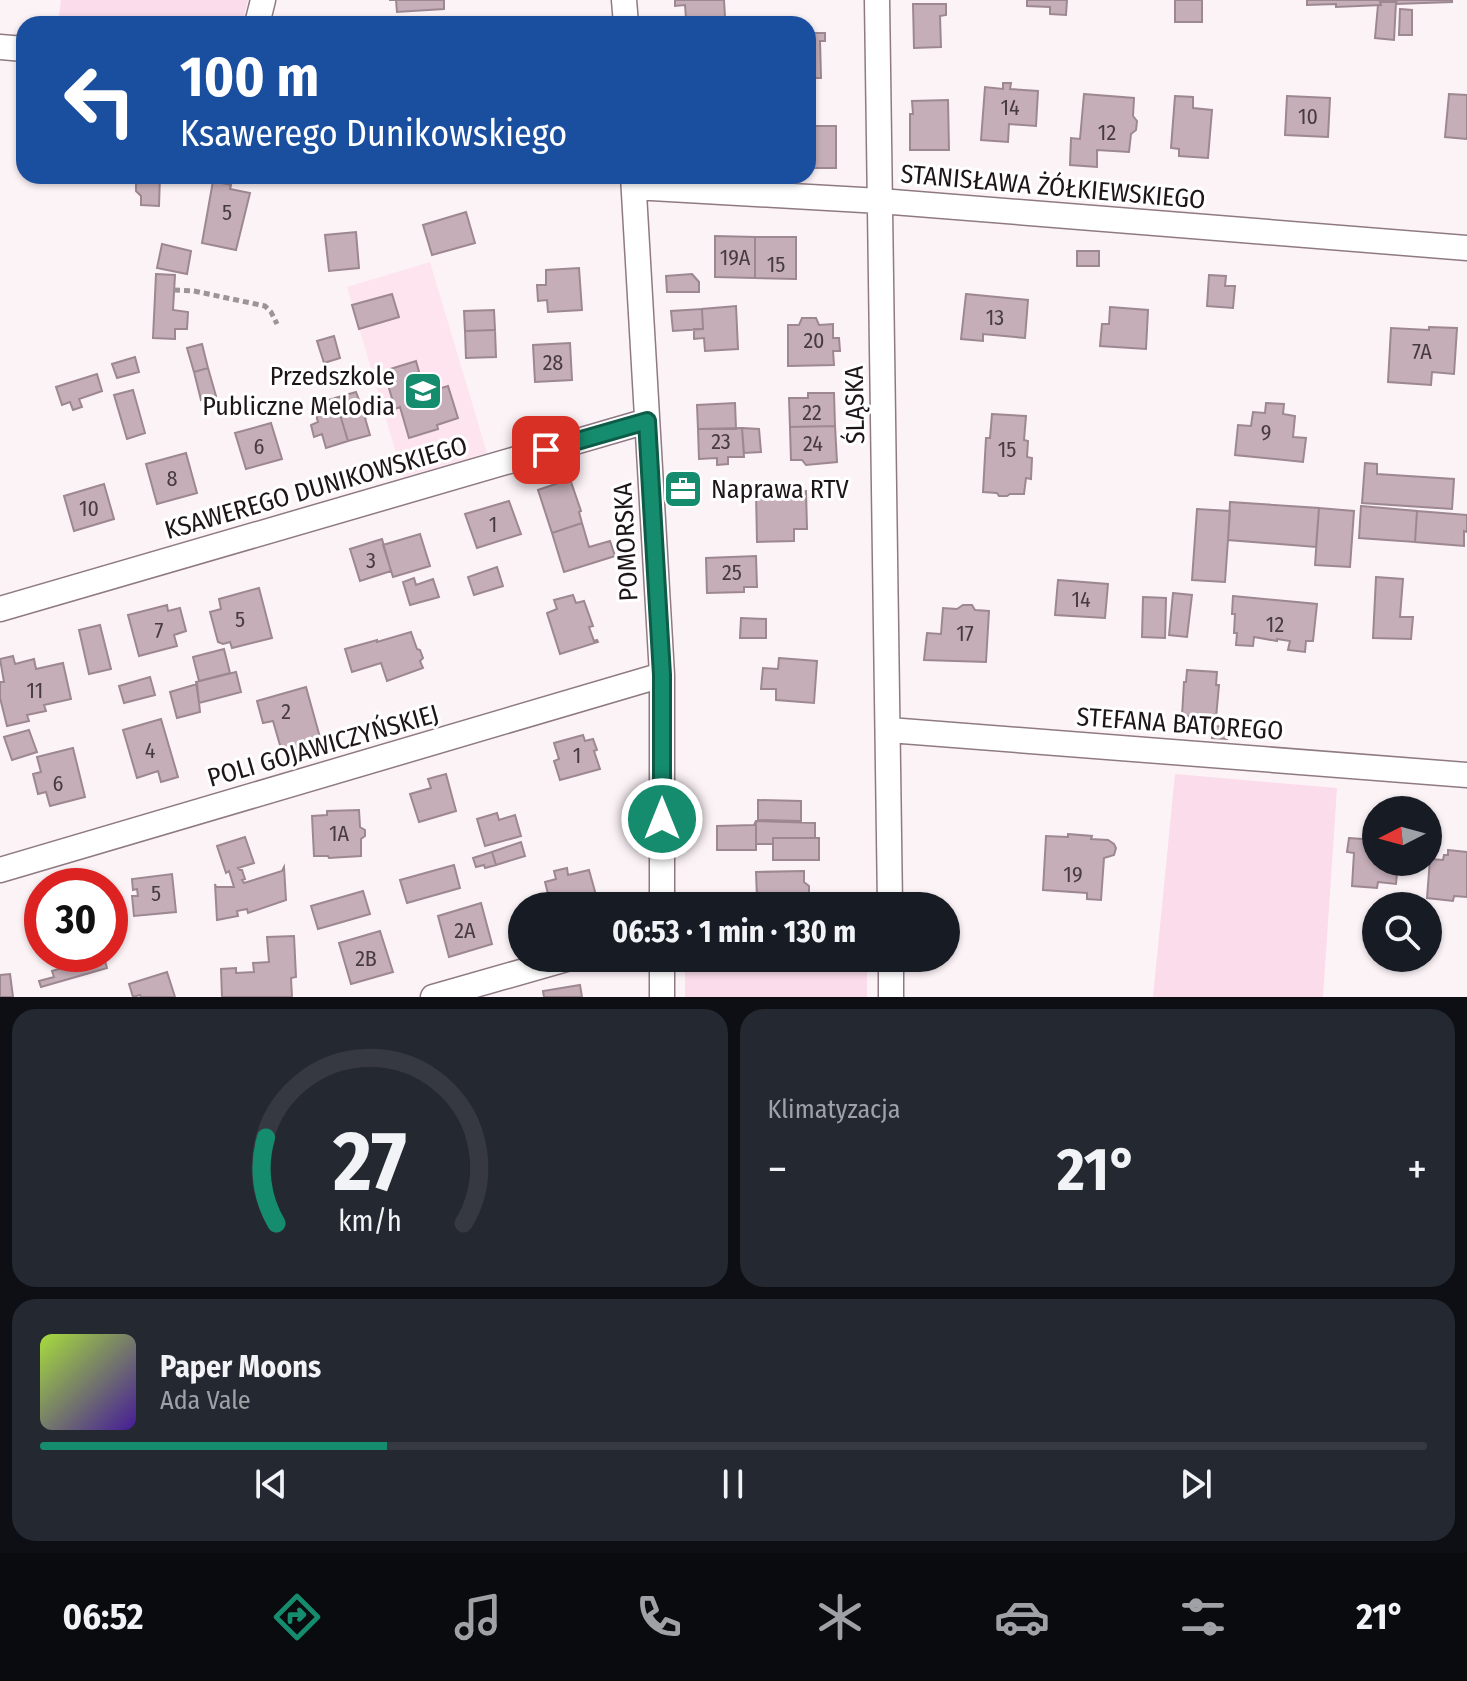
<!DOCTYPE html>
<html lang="pl">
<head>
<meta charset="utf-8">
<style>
  body { margin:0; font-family:"Fira Sans Condensed",sans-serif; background:#242831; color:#f1f3f6; height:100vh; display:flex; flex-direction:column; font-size:30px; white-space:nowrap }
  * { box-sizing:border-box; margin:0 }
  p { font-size:26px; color:#9ea1a6 }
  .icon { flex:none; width:44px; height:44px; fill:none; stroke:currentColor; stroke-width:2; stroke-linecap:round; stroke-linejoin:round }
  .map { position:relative; height:997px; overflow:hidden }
  .panel { display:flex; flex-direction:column; gap:12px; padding:12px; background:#0d0f14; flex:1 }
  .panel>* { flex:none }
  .top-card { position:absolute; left:16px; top:16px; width:800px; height:168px; border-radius:24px; box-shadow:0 2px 6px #0004; background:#1a4fa0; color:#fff; overflow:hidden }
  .needle { width:52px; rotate:264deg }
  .tools { position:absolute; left:1362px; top:796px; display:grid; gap:16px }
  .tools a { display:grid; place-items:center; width:80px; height:80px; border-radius:50%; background:#171b24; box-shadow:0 2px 6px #0004; font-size:40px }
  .speed { position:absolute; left:24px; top:868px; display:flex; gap:16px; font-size:40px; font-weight:700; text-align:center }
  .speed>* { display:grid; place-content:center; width:104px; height:104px; border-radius:50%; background:#171b24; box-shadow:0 2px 6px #0004; line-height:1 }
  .speed .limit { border:12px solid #d22; background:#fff; color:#111 }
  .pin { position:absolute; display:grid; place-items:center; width:68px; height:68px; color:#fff; margin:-34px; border-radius:16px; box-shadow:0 4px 12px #0006 }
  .me { position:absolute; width:88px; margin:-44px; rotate:0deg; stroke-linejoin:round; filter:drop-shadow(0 0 6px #0008) }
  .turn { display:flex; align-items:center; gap:28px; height:168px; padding:0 32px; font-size:36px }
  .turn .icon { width:104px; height:104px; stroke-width:2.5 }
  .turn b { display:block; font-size:56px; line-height:68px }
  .big { font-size:60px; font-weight:700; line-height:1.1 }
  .panel .tile { flex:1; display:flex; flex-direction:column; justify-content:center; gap:12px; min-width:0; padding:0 28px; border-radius:24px; background:#242831 }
  .panel .dial { align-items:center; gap:0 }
  .dial svg { height:208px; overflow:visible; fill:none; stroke:#363941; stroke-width:7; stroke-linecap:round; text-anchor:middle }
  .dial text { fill:#f1f3f6; stroke:none }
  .song { display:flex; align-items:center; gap:24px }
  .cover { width:96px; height:96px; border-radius:12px; background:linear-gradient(135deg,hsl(80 70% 55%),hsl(260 70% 35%)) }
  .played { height:8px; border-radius:4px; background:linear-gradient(90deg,#158c6e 25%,#363941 25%) }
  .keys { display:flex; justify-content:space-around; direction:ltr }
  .heat { display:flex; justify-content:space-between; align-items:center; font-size:44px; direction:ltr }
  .panel .tiles { flex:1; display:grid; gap:12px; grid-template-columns:1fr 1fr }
  .tile:last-child { grid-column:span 2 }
  .trip { position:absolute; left:508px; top:892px; width:452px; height:80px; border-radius:40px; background:#171b24; box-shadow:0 2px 6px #0004; font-weight:700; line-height:80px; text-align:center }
  .menu { display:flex; height:128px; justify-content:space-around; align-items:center; background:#090b0e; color:#9ea1a6 }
  .menu .icon { width:56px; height:56px }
  .menu .on { color:#158c6e }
  .menu b { font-size:36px; color:#f1f3f6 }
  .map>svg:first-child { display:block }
  .built { fill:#fee4ef }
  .green { fill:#fbdcea }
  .building { fill:#c5aeb8; stroke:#9d8790; stroke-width:2 }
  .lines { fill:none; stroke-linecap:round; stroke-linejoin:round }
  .street-casing { stroke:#8f7a83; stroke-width:27 }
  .path { stroke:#9d9498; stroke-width:5; stroke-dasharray:6 4; stroke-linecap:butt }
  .street { stroke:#fff; stroke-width:24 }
  .route-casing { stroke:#0e5b48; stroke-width:20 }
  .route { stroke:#158c6e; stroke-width:14 }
  .labels { text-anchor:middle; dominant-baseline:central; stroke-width:6; stroke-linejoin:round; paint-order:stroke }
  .number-label { font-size:22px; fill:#473b41 }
  .street-label { font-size:26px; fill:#1d1519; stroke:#fff }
  .poi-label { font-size:26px; fill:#1d1519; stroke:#fff; text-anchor:end }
</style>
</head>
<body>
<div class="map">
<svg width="1467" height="997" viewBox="0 0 1467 997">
  <rect width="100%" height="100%" fill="#fcf3f7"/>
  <path class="built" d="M430 262 487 453 403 477 347 287Z"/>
  <path class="green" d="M61 0H248L242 24H58Z
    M1175 774 1337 788 1323 997H1153Z
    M685 958H867V997H685Z"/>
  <path class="building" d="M389 0H444V9L397 12 396 0Z
    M675 0H724L725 17 686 18 685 5 675 6Z
    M1027 0H1067L1066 15 1050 14V7L1027 6Z
    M1175 0H1202V22H1175Z
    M1307 0H1397L1396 2H1380L1381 5 1336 7V4L1307 5Z
    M1397 0H1452V2L1396 4Z
    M1380 2H1396L1394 40 1375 38 1378 5H1381Z
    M913 4H946V15L940 16 941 47 914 48Z
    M1400 9 1412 10V35H1399Z
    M808 33H825V41H820L821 78H808Z
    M1003 83H1011L1010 89 1038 91 1036 126 1009 124 1008 142 981 140 985 87 1003 89Z
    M1084 94 1134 98 1133 116 1137 121 1136 130 1131 134 1129 152 1097 150V167L1070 165 1071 138 1080 139Z
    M1449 94 1467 95V139L1445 137Z
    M1175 96 1193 97V108L1212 110 1208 158 1179 156V149L1171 148Z
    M1287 96 1330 98 1328 137 1285 135Z
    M948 100 949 150H910V114H913L912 101Z
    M815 109V126H836V168H808V110Z
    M142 176H160L159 206 141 205V196L136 191V184L141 181Z
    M213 181 231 185 230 189 250 193 236 250 202 243Z
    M466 212 475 243 432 255 423 225Z
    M356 232 359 268 329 271 325 235Z
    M715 236 755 237V278L715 277Z
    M755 237H796V279L755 278Z
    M162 244 191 251 187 274 157 268Z
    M1077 251H1099V266H1077Z
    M579 268 582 310 548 312 547 300 538 301 537 285H546V270Z
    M156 274 175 275 173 310 188 312 187 329H175V339L153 338Z
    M692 274 699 282V292H667L666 276Z
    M1209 275 1226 276 1225 286H1235L1233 308 1207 306Z
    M392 294 399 317 359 329 352 305Z
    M966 294 1028 300 1025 338 983 334V341L961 339Z
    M736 306 738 349 705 351 704 338 694 339V329H703L702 309Z
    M1110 307 1148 310 1146 349 1100 346 1102 324H1109Z
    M702 309 703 329 673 331 671 311Z
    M494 310 495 330 465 331 464 311Z
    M802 318H816L819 325 833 324V338H839L840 351H833L834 365 788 366V325H799Z
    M1429 327 1457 328 1454 374 1432 372 1431 385 1388 382 1391 328 1429 330Z
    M495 330 496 357 466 358 465 331Z
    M334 336 340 358 324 363 317 341Z
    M570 343 572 380 535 382 533 345Z
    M202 344 208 368 194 372 187 348Z
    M135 357 139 372 117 378 112 364Z
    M416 361 425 393 448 386 458 418 437 425 438 429 409 438 400 407 395 409 384 371Z
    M208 368 216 396 201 400 194 372Z
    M97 374 102 391 79 399 82 407 73 410 70 402 62 405 56 387Z
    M133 390 145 433 127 439 114 395Z
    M356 392 361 405 369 402 372 415 365 418 370 435 348 441 335 398Z
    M808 393H834L835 426 790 427 789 398H808Z
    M335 398 348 441 326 448 322 434 314 437 311 425 318 422 313 405Z
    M735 403 736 429H698L697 405Z
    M1266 403 1284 404 1283 414 1295 416 1293 437 1306 438 1303 462 1235 455 1238 425 1251 426 1253 412 1265 413Z
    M992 414 1026 416 1024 440 1028 441 1027 457 1032 458 1031 479 1026 478 1024 494H1010L1007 496H999L997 493 983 492 986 438H990Z
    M271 423 282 459 246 469 235 433Z
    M835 426 837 462 806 465 802 460H791L790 427Z
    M742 428 744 457H728V464L717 465V458L699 459 698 429Z
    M742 428 759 429 761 452 744 453Z
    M186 453 197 493 157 504 146 464Z
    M1365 463 1377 464V474L1454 479 1452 509 1362 503Z
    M675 477H691L692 500 676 501Z
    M570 479 581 511 579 512 582 523 552 533 538 490Z
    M104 484 114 519 74 531 64 496Z
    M806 491 807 529H794V541L757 542 756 492Z
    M509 501 521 534 477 548 465 514Z
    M1230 502 1319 508 1316 547 1228 540Z
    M1361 506 1417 511 1415 542 1359 538Z
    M1319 508 1354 511 1350 567 1315 565Z
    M1197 509 1230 511 1225 582 1192 580Z
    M1417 511 1467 515V532L1464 531V546L1415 542Z
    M582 523 589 547 610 541 615 556 564 572 552 533Z
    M420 534 430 566 393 577 383 545Z
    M382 539 391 571 360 581 350 549Z
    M756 556 757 587H744V592L707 593 706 558Z
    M497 567 503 586 474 595 468 577Z
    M1376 577 1403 579 1400 617H1413L1411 639 1373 638Z
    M414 578 416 585 433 579 439 597 410 605 403 582Z
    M1058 580 1108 584 1105 618 1055 615Z
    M259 588 272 638 232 648 230 642 223 644 218 642 210 612 221 609 219 599Z
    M1173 593 1192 595 1187 637 1169 635Z
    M573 595 576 603 584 601 593 626 589 627 594 641 597 640 598 642 560 654 547 613 557 609 554 600Z
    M1233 596 1317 604 1313 641H1306L1305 652 1288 650 1290 641 1277 639V641L1254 637 1253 646 1236 645 1237 633H1234L1235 614H1232Z
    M1143 597 1166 598 1165 638 1142 637Z
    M167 605 168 611 180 608 186 631 174 635 177 646 139 656 128 615Z
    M963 605H972L975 610 989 611 986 662 924 660 927 633 941 634 943 608 957 609Z
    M741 618 766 619V638H740Z
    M100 625 111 669 89 674 79 630Z
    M411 632 417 649 420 650 423 658 420 661 423 668 387 681 381 663 352 672 345 649 377 640V642Z
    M224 649 230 673 199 681 193 657Z
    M13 656 15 664 34 659 36 669 63 663 71 699 44 705 46 711 27 715 29 721 7 726 0 698V682H4L0 659Z
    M779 658 817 661 814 703 776 700V689H761L763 668 778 669Z
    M1187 670 1217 672 1216 685H1219L1216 718 1182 716 1184 682H1186Z
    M236 672 241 692 199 703 196 682Z
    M150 677 155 695 124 703 119 686Z
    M197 684 200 712 177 718 170 692Z
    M306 687 321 741 282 752 273 721 263 723 257 701Z
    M161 719 178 777 161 782 158 771 137 778 123 730Z
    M1213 726 1228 727 1227 739 1212 738Z
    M29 730 37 752 12 760 4 737Z
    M583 735 585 741 593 739 597 750 594 751 600 769 560 780 554 761 559 759 554 743Z
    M73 748 85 797 50 806 46 792 38 794 33 774 41 772 37 757Z
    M446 774 456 811 419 822 410 794 431 788 428 779Z
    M758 800 801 801V821L758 820Z
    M359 810 360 827 365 830V836L361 839V856L329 858 328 856H314L312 816 327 815V811Z
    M497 813 499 820 515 815 521 836 485 846 477 819Z
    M756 821 815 823V838H773V844H756Z
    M756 821V850H717V826L754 825Z
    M1068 834 1092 836 1091 839 1108 840 1114 844 1116 848 1114 855 1104 858 1101 900 1087 899V893L1043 890 1046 836 1068 837Z
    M245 837 254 863 238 868 240 870H242L245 879 242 880 244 883 282 871 284 867 286 900 248 913 247 909 237 911 238 916 217 920 215 884 216 887H234L229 871 226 873 217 846Z
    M773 838H819V860H773Z
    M1349 838 1376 840V862H1398L1396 884 1378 882 1377 888 1352 886 1354 853 1347 852Z
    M521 842 525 856 496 865 492 852Z
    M1448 850 1467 852V897L1454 896 1453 901 1427 898 1430 859 1443 860 1444 855H1448Z
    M492 852 496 865 485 868 484 865 476 867 473 858Z
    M454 865 460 888 407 903 400 880Z
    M567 868 568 875 589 870 599 906H551L545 882 556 879 554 871Z
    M804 871V882L809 886V893L805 897V906H731L730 898H757L756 872Z
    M172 874 176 912 134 916 132 896H138L137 889 133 890 132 879Z
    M363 891 370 914 318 929 311 906Z
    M481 903 492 944 449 957 438 916Z
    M380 931 393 972 351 984 339 943Z
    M294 936 296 977 291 978 292 997H222L221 969 236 968V973L254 972 253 963 269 962 267 937Z
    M100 954H103L107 968 41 987 39 981 54 977 52 971 79 963V960Z
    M167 972 175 997H141L140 995 133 997 129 984Z
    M10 974 13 997H0V975Z
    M580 985 582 997H544L543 991Z"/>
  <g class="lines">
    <g class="street-casing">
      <path id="street" d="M624 0 626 24
        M877 0 890 906
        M257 24 263 0
        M0 47 24 49
        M633 176 662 675V906
        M634 187 880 201 1467 248
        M0 609 647 421
        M889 730 1467 775
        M0 870 662 675
        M891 958V997
        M433 997 570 958
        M662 997V958"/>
    </g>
    <path class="path" d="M174 290 194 291 265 306 271 312 277 324"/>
    <use href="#street" class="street"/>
  </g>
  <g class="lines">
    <g class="route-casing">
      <path id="route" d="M546 450 647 421 662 675V819"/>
    </g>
    <use href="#route" class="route"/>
  </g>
  <defs>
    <g id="school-square" transform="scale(2)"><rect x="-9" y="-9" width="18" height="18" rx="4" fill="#158c6e" stroke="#fff"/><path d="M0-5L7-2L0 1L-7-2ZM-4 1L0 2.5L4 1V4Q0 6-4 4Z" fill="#fff"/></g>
    <g id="office-square" transform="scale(2)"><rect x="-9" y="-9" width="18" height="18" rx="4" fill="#158c6e" stroke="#fff"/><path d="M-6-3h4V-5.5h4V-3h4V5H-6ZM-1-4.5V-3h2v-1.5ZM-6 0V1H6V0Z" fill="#fff"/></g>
  </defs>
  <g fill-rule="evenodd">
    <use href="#school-square" x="423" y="391"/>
    <use href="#office-square" x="683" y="489"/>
  </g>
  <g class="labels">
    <g class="number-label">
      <text x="1010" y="107">14</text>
      <text x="1308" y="116">10</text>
      <text x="1107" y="132">12</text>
      <text x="227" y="212">5</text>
      <text x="735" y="257">19A</text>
      <text x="776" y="264">15</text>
      <text x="995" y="317">13</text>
      <text x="814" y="340">20</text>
      <text x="1422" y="351">7A</text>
      <text x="553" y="362">28</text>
      <text x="812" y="412">22</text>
      <text x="1266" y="432">9</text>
      <text x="721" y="441">23</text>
      <text x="813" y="443">24</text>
      <text x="259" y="446">6</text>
      <text x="1007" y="449">15</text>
      <text x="172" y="478">8</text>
      <text x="89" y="508">10</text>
      <text x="493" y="524">1</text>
      <text x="371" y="560">3</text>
      <text x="732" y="572">25</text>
      <text x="1081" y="599">14</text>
      <text x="240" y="619">5</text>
      <text x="1275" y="624">12</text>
      <text x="159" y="630">7</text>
      <text x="965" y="633">17</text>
      <text x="35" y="690">11</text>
      <text x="286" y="711">2</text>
      <text x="150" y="750">4</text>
      <text x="577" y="755">1</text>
      <text x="58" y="783">6</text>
      <text x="339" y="833">1A</text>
      <text x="1073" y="874">19</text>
      <text x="156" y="893">5</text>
      <text x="465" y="930">2A</text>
      <text x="366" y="958">2B</text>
    </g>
    <g class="street-label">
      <text transform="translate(1053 187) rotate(5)">STANISŁAWA ŻÓŁKIEWSKIEGO</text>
      <text transform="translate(855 405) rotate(-91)">ŚLĄSKA</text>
      <text transform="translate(316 488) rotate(-16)">KSAWEREGO DUNIKOWSKIEGO</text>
      <text transform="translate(626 542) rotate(-93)">POMORSKA</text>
      <text transform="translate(1180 724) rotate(4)">STEFANA BATOREGO</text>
      <text transform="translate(323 746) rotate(-16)">POLI GOJAWICZYŃSKIEJ</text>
    </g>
    <g class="poi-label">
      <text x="395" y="376">Przedszkole<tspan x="395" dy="30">Publiczne Melodia</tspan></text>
      <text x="711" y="489" text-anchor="start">Naprawa RTV</text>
    </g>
  </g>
</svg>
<div class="tools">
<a><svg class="needle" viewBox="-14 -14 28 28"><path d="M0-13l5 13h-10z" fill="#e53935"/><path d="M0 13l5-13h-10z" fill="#9ea1a6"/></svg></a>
<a><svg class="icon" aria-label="search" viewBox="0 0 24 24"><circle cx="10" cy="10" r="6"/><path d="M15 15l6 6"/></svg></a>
</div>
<div class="speed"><div class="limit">30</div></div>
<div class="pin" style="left:546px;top:450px;background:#d93025"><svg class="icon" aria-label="arrive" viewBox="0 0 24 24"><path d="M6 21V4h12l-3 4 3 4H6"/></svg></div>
<svg class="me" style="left:662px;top:819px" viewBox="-20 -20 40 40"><circle r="17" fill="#158c6e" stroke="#fff" stroke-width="3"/><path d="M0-11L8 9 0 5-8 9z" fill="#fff"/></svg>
<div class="trip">06:53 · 1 min · 130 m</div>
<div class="top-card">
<div class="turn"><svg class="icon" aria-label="left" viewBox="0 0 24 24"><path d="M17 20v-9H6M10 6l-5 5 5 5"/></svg><div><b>100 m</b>Ksawerego Dunikowskiego</div></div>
</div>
</div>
<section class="panel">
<div class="tiles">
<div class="tile dial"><svg viewBox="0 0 100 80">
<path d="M14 69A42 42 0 1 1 86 69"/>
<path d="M14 69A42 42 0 0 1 10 36" stroke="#158c6e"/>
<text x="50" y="56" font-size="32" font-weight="700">27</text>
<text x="50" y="72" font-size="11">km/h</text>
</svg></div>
<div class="tile"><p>Klimatyzacja</p>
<div class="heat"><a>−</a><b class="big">21°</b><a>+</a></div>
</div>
<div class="tile">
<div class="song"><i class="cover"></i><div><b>Paper Moons</b><p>Ada Vale</p></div></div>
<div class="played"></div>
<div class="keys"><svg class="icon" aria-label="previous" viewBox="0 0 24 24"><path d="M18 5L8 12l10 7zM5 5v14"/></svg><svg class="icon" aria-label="pause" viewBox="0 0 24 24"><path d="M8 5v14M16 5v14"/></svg><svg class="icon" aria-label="next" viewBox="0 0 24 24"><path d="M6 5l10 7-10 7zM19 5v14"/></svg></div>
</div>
</div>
</section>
<nav class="menu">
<b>06:52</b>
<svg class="icon on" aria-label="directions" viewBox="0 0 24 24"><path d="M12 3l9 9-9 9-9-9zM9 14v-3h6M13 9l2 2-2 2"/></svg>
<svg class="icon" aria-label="music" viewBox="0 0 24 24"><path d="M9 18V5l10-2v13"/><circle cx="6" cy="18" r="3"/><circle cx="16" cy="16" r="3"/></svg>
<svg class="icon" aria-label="phone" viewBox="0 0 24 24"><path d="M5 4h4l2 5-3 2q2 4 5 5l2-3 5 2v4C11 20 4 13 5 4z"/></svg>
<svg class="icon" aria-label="climate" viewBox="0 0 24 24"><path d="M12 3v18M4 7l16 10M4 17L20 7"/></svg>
<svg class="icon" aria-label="car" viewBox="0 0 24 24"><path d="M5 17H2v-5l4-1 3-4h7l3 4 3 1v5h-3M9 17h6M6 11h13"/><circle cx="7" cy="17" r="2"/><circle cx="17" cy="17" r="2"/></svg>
<svg class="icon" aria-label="filters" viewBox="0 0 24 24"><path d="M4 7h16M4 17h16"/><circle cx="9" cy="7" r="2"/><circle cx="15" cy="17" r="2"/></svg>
<b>21°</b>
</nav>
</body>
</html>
